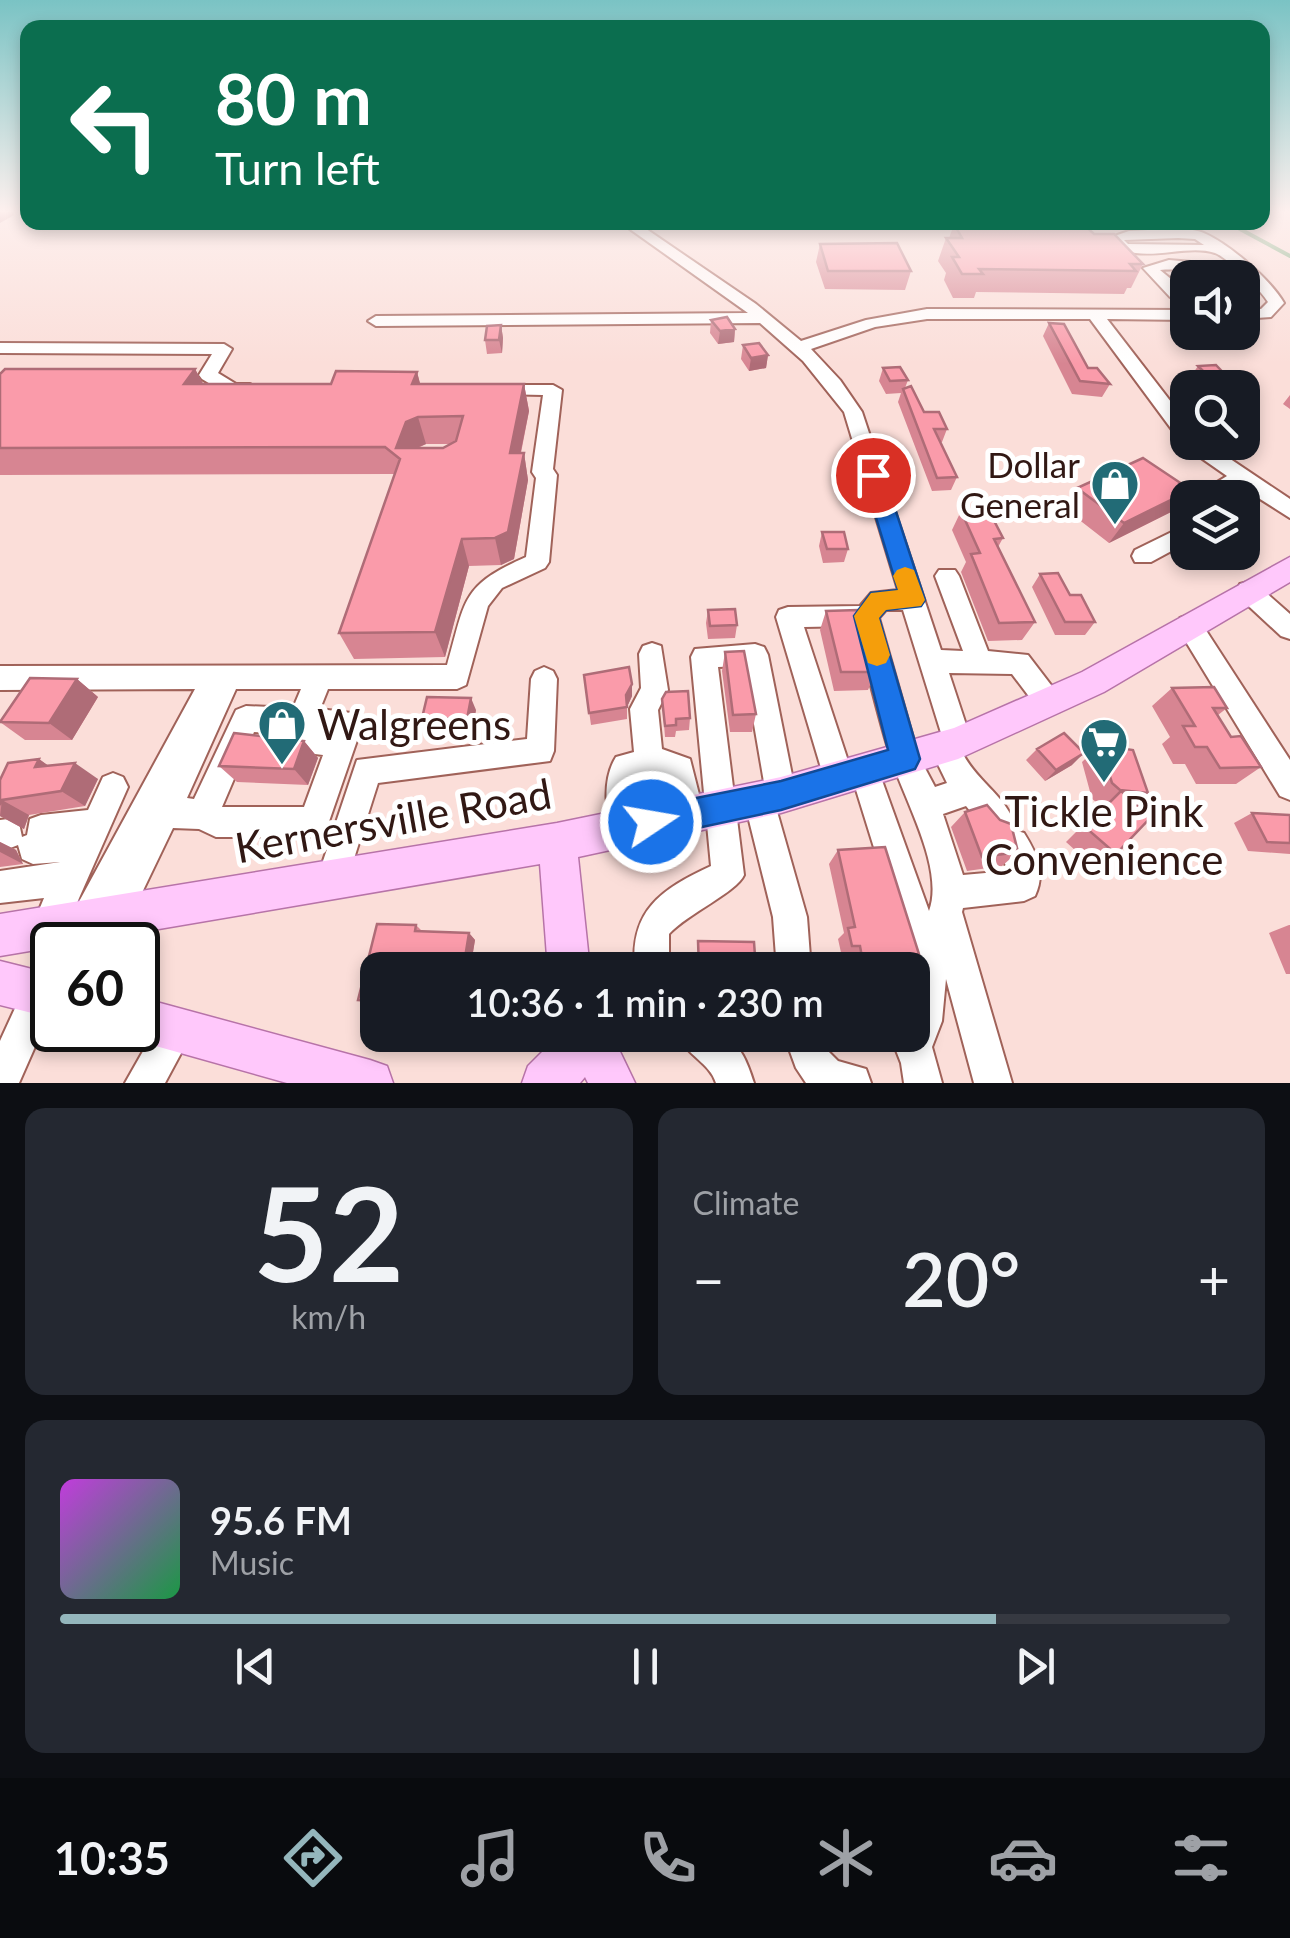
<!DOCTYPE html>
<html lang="en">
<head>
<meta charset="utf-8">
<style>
  body { margin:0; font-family:Lato,sans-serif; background:#242831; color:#f1f3f6; height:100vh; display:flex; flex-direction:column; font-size:38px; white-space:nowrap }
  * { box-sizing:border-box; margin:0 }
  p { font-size:32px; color:#9ea1a6 }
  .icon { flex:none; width:55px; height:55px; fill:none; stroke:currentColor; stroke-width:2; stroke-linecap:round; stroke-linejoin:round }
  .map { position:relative; height:1083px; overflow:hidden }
  .details { display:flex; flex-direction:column; gap:25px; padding:25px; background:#0d0f14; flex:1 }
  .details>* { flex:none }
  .guide { position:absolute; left:20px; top:20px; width:1250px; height:210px; border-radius:20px; box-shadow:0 5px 15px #0003; background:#0b6e4f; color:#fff; overflow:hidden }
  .controls { position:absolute; left:1170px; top:260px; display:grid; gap:20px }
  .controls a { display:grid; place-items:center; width:90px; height:90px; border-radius:20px; background:#171b24; box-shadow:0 5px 15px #0003; font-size:50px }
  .speed { position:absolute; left:30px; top:922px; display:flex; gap:20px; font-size:50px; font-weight:700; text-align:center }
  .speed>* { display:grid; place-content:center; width:130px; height:130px; border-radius:50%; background:#171b24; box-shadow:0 5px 15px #0003; line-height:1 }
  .speed .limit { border:5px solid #111; border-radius:15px; background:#fff; color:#111 }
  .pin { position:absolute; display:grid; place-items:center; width:85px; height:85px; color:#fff; margin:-42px; border:5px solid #fff; border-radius:50%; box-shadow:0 2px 10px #0007 }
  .me { position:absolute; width:110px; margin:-55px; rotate:78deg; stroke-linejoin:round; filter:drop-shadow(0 0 8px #0008) }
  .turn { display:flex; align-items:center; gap:35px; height:210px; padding:0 30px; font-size:45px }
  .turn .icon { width:130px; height:130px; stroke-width:2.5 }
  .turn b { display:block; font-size:70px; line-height:85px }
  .big { font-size:75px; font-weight:600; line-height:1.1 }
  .details .card { flex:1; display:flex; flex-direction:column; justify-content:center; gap:15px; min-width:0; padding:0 35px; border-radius:20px; background:#242831 }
  .details .dial { align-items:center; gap:0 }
  .dial b { font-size:130px; line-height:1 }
  .song { display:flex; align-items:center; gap:30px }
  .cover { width:120px; height:120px; border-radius:15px; background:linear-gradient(135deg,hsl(290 70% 55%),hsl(140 70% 35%)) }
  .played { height:10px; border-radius:5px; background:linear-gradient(90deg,#94b6bc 80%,#363941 80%) }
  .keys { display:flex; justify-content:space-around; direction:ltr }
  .heat { display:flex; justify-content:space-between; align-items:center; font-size:55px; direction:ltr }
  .details .tiles { flex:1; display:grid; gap:25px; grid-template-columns:1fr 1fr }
  .card:last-child { grid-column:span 2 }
  .trip { position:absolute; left:360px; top:952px; width:570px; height:100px; border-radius:20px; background:#171b24; box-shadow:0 5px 15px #0003; font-weight:600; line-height:100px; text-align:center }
  .tab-bar { display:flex; height:160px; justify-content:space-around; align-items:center; background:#090b0e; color:#9ea1a6 }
  .tab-bar .icon { width:70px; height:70px }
  .tab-bar .selected { color:#94b6bc }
  .tab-bar b { font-size:45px; color:#f1f3f6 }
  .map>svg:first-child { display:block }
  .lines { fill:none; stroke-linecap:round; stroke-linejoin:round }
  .stream { stroke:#619f69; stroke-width:4 }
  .minor-casing { stroke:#a06259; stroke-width:4 }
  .major-casing { stroke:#b773a8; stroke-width:3 }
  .minor { fill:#fff; fill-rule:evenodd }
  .major { fill:#ffc8fb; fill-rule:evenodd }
  .wall { fill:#d78592; fill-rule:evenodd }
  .shaded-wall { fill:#af6c77 }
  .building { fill:#fa9baa; stroke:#af6c77; stroke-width:2.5; fill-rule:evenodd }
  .route { fill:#1a73e8; stroke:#114b97; stroke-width:2.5 }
  .slow { fill:#f59e0b }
  .labels { text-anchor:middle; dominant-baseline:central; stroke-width:10; stroke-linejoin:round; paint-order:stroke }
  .poi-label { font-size:35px; fill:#311814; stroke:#fff; text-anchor:end }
  .near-poi-label { font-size:42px; fill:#311814; stroke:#fff; text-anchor:start }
  .near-street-label { font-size:42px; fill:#311814; stroke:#fff }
</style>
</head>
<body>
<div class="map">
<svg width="1290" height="1083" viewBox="0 0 1290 1083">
  <rect width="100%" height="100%" fill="#fbded9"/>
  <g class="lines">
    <path class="stream" d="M1227 222 1290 256"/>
    <g class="minor-casing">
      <path id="minor" d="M620 222H636L756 304 801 341 866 320 927 309 1188 310V320L1107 319 1188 424V442H1205L1290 499V518L1241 487 1220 498H1191L1227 476 1184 446 1090 319H927L875 327 811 349 840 380 862 412 941 650 963 651 935 576 939 570H955L959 576 988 651 1028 655 1064 702 1060 711 1050 714 1040 711 1012 674 949 673 972 743 968 752 963 754C977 781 1003 794 1014 822L1011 829 1024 833C1037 854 1046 872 1035 896L1024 901 963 908 962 912 1012 1083H974L946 979 942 1021 932 1047 942 1083H904L901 1063 890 1035H912V970L853 780 849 788 839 792 829 788 824 778 776 617 779 610 788 607 860 606 871 593 898 590 844 412 803 361 760 323 376 326 368 321 376 316 748 313ZM886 610H903L942 736 934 739 930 748 947 783 935 787 918 755 879 618ZM856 626C867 669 877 713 890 755 903 798 945 868 929 911L875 761 865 757 855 761 851 770 804 627ZM966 806 988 833 1000 837 997 844 1008 871 963 875 943 814Z
        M1166 229C1179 229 1194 228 1206 234 1230 245 1271 280 1284 303L1271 317 1242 319V309H1261L1268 302C1261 290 1228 258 1215 253 1183 242 1136 269 1106 239L1129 231ZM1178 238 1195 239 1204 245 1128 244 1124 240Z
        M1169 260 1214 264 1238 278C1211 278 1189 267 1160 270L1188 293V304L1170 297 1143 268Z
        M1242 284 1254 293V299L1242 302Z
        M0 343 224 344 232 349 218 373 236 384H250L259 389C240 403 220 390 202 379L199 375 212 354 0 353Z
        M497 385H553L562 390 553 469 557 475 549 562 545 568 502 588 488 606 466 685 457 689H328L320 709 359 714 363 723 325 833 314 837H216L199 829 173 828 125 928 113 933 101 928 87 938 75 933 70 921 75 909 195 689 0 690V666L447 665C466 600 460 586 526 557L536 478 532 472 543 395 491 394V386ZM236 689H301L293 708 246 706 236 710 194 799 187 798ZM254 732 268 733 274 749 323 755 304 807H222Z
        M1188 524V542L1151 562H1135L1132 556 1135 550Z
        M1248 582 1256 584 1290 614V639L1281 636 1240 598 1236 591 1240 584Z
        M1189 615 1198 618 1290 760V800L1280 796 1180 632 1177 625 1180 618Z
        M652 643 661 646 668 690 658 710 662 749 690 759 704 814 700 825 689 829 678 825 667 777 636 779 641 827 637 838 626 842 615 838C605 815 602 779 616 757L634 752 630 709 641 688 639 654 643 646Z
        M755 644 764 647 768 655 796 795 792 805 776 808 807 917 811 970H777L773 917 744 800 748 789 759 785 765 788 744 666 718 667 744 875C737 892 687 914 669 934V970H635C629 911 661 889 711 866L691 657 695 649Z
        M544 667 553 671 557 679 554 751 550 761 378 783 344 890 333 895 322 890 317 879 357 760 527 739 531 679 535 671Z
        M113 773 123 777 128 787 61 939 49 944 37 939 32 927 44 898 0 903V871L60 862 33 864 22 859 18 845 0 852V820L8 819 19 823 22 837 27 835 30 819 41 815 88 810 103 777Z
        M41 975 52 980V1008L19 1083H0V1041L28 980Z
        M176 1011 189 1016 194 1029 165 1083H125L163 1016Z
        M678 1035C727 1035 738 1032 754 1083H716C710 1063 686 1055 678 1035Z
        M784 1035H820L826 1049 838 1061 866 1069 871 1083H806L796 1068Z"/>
    </g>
    <g class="major-casing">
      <path id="major" d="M1290 557V582L1104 692 958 759 781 813 578 857 590 970H548L540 864 147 931 138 946 93 945 95 940 0 956V914L557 823 781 777 954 728 1082 672Z
        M0 961 52 974V1018L0 1005Z
        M138 997 370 1060 387 1066 393 1083H287L138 1041 120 1030H138Z
        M559 1035H612L635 1083H588L585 1077 580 1083H522L528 1066Z"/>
    </g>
    <use href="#minor" class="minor"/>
    <use href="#major" class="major"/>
  </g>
  <path class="wall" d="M955 222H1081L1094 234 1143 264 1131 288H1127L1124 294 976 292 974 298H953L944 280 946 273 938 261 946 238H949Z
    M820 244 911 271 905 290 825 289 816 262Z
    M711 320 735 329 734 342 718 344 710 333Z
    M1049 323 1088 368 1110 384 1102 397 1072 394 1043 336Z
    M501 325 503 338 502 353 487 354 485 340Z
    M743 345 768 355 766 368 749 371 741 359Z
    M1198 366 1234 384 1231 388H1197L1189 379Z
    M883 368 908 380 905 388 924 412 947 429 942 442H940L957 477 951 490 932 491 898 402 901 393 886 394 879 381Z
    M195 369 203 384H331L417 372 420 384H524L529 411 521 453H524L528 480 514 559 501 565 469 566 445 657 354 659 339 633 395 474 0 475V374ZM426 444H451L443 448H418Z
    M1290 395V409L1283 404Z
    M1077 488 1175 510 1109 543 1064 508Z
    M961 511 1003 538 998 547 1035 622 1022 640 988 641 961 572 966 562 952 530Z
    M822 532 848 549 844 562 823 563 819 546Z
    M1040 574 1095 622 1085 635H1055L1032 587Z
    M708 610 737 625 735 638 708 639 706 623Z
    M826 611 876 672 868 690 834 691 820 630Z
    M725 652 756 714 752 732H730L722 671Z
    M584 675 632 696 627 707V719L591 725Z
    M77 679 98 697 72 740H25L0 722Z
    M1172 688 1227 708 1218 715 1231 737 1261 767 1236 784H1196L1185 764H1173L1162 744 1170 737 1152 706Z
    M662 699 690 718 689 730 676 731 675 737H665Z
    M476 710 472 730 428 729 422 718Z
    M304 741 318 758 308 785 237 782 219 766Z
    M1100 745 1148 793 1135 803 1116 854 1095 868 1066 842 1102 806 1092 799 1082 762Z
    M1037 749 1072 765 1045 781 1026 760Z
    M39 759 48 766 98 779 85 806 29 815 24 829 0 816V780Z
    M965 812 1018 852 1002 866 967 871 951 827Z
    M1252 813 1290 815V854L1248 851 1234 823Z
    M0 842 16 850 23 864 0 867Z
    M838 850 919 954 906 964 852 967 850 956 842 957 838 939 844 933 829 864Z
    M377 924 416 925 422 931 469 933 475 940 470 970H378V1006H367L358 1000Z
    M1289 925H1290V974H1286L1269 933Z"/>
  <path class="shaded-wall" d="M0 212H12L14 215 0 223Z
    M501 325 503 338 502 353 499 340Z
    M735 329 734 342 718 344 720 331Z
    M768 355 766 368 749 371 751 358Z
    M195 369 210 396 184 384Z
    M417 372 424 398 412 384Z
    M524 384 529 411 515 480 510 453Z
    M418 417 426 444 414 449 396 448 406 422Z
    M524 453 528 480 514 559 501 565 495 538Z
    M1191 490 1175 510 1109 543 1124 523Z
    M462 539 469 566 445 657 435 632Z
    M77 679 98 697 72 740 49 723Z
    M632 684V696L627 707 626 695Z
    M471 698 476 710 472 730 467 719Z
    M304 741 318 758 308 785 294 769Z
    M1084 753 1072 765 1045 781 1056 770Z
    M39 759 63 776 35 767Z
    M75 763 98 779 85 806 61 791Z
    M2 800 29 815 24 829 0 816Z
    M0 842 16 850 23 864 0 852Z
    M469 933 475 940 470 970H463Z"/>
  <path class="building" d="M960 222H1081L1094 234H1114L1143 264H1130L1136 271 979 269 983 274H962L952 257H959L946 238H962L954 224H961Z
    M897 243 911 271H828L820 244Z
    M727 317 735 329 720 331 711 320Z
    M1049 323 1064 324 1088 368H1097L1110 384 1080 381Z
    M501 325 499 340H485L487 326Z
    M759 343 768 355 751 358 743 345Z
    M1216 365 1234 384H1216L1198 366Z
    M900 367 908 380 890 381 883 368Z
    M5 369H195L184 384H331L336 371 417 372 412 384H524L510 453H524L508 532 495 538 462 539 435 632 339 633 400 459 385 447 0 448V374ZM463 416 456 441 443 448H396L406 422 418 417Z
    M911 386 924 412H939L947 429H934L957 477 937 478 903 389Z
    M1143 458 1191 490 1124 523 1077 488Z
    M961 511H989L1003 538 994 539 1035 622 999 623 971 554 980 553Z
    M822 532H844L848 549H827Z
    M1058 573 1070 595H1081L1095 622H1065L1040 574Z
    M735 609 737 625 710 626 708 610Z
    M858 610 876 672H841L826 611Z
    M744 651 756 714 733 715 725 652Z
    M629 667 632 684 626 695 627 707 589 713 584 675Z
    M30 678 77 679 49 723 0 722Z
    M1214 687 1227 708H1213L1231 737 1241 736 1261 767 1220 768 1207 747H1195L1183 726H1195L1172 688Z
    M688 691 690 718 676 719V725L665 726 662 699 666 692Z
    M427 697 471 698 467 719 422 718Z
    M234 733 304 741 294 769 219 766Z
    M1064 733 1084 753 1056 770 1037 749Z
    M1100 745 1133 750 1148 793 1120 790 1112 783Z
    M39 759 35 767 75 763 61 791 2 800 0 805V780L8 763Z
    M1121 791 1151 817 1116 854 1085 827Z
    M987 805 1000 820 1011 824 1018 852 982 857 965 812Z
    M1252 813 1290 815V843L1267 842Z
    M885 847 919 954 862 957 860 946H852L848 928 855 927 838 850Z
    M377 924 416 925 415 931 469 933 463 970H378V1001L358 1000Z
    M698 941 754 942 756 970H699Z"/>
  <linearGradient id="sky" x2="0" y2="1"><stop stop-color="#7ac3c4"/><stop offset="0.58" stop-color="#fdf0ee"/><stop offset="1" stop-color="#fdf0ee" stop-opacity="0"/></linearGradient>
  <rect width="1290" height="364" fill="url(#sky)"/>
  <path class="route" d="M873 468 884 475 925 600 921 606 886 610 879 618 920 759 915 769 781 810 651 838 640 833 636 822 640 812 651 807 781 781 888 750 854 616 871 593 898 590 863 475Z"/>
  <path class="slow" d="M905 567 914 570 925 600 921 606 886 610 879 618 890 655 886 663 877 666 868 663 854 616 871 593 898 590 893 576 897 570Z"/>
  <defs>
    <g id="shop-pin" transform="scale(2.5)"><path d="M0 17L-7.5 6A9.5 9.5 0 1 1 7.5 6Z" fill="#226b76" stroke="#fff"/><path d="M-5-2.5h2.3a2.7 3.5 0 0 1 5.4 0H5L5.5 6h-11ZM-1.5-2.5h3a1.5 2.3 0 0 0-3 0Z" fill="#fff"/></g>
    <g id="supermarket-pin" transform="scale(2.5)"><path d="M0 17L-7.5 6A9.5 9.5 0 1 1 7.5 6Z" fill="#226b76" stroke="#fff"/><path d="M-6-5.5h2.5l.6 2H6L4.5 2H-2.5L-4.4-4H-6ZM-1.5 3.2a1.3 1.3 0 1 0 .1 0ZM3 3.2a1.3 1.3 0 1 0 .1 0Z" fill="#fff"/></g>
  </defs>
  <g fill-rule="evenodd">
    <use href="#shop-pin" x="1115" y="484"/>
    <use href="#shop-pin" x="282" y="724"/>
    <use href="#supermarket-pin" x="1104" y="742"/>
  </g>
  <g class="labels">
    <g class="poi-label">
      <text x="1080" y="464">Dollar<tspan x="1080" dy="40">General</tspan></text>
    </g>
    <g class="near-poi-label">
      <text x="317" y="724">Walgreens</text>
      <text x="1104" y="811" text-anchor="middle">Tickle Pink<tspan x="1104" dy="48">Convenience</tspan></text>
    </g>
    <g class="near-street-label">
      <text transform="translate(393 820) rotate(-10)">Kernersville Road</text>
    </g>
  </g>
</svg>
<div class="controls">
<a><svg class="icon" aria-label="sound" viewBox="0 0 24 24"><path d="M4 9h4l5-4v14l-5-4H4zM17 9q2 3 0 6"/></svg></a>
<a><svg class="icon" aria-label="search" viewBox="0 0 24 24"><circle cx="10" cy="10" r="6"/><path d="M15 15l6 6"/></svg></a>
<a><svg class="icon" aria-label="layers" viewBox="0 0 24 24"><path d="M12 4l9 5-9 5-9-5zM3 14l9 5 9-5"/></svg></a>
</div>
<div class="speed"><div class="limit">60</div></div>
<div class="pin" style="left:873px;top:475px;background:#d93025"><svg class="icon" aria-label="arrive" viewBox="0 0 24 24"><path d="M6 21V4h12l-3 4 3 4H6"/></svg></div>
<svg class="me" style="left:651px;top:822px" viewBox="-20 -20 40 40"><circle r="17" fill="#1a73e8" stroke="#fff" stroke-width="3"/><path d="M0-11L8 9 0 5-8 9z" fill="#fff"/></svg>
<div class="trip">10:36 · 1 min · 230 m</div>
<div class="guide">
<div class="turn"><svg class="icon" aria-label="left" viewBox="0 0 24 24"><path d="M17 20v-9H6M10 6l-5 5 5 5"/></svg><div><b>80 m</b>Turn left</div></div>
</div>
</div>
<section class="details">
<div class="tiles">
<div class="card dial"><b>52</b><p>km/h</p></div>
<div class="card"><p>Climate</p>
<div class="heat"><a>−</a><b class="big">20°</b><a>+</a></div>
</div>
<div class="card">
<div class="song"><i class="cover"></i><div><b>95.6 FM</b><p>Music</p></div></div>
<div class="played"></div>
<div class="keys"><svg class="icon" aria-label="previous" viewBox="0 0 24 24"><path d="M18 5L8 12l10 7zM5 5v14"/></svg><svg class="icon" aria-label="pause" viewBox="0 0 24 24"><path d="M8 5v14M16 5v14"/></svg><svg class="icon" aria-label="next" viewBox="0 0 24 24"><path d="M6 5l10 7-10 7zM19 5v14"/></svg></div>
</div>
</div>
</section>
<nav class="tab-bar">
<b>10:35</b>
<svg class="icon selected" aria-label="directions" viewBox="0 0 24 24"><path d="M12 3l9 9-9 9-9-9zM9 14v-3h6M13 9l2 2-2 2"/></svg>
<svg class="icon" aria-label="music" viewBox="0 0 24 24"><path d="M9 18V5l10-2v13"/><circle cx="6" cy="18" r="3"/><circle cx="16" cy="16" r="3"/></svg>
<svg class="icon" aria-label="phone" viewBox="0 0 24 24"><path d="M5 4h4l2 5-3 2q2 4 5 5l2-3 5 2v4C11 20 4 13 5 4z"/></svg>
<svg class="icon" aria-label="climate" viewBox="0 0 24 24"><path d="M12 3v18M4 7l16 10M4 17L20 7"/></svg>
<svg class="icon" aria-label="car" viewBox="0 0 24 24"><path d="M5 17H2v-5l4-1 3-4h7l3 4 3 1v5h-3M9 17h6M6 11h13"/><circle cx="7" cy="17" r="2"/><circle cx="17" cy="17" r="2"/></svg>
<svg class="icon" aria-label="filters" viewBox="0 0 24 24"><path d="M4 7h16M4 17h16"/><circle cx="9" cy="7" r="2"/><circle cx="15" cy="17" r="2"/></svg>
</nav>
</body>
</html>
